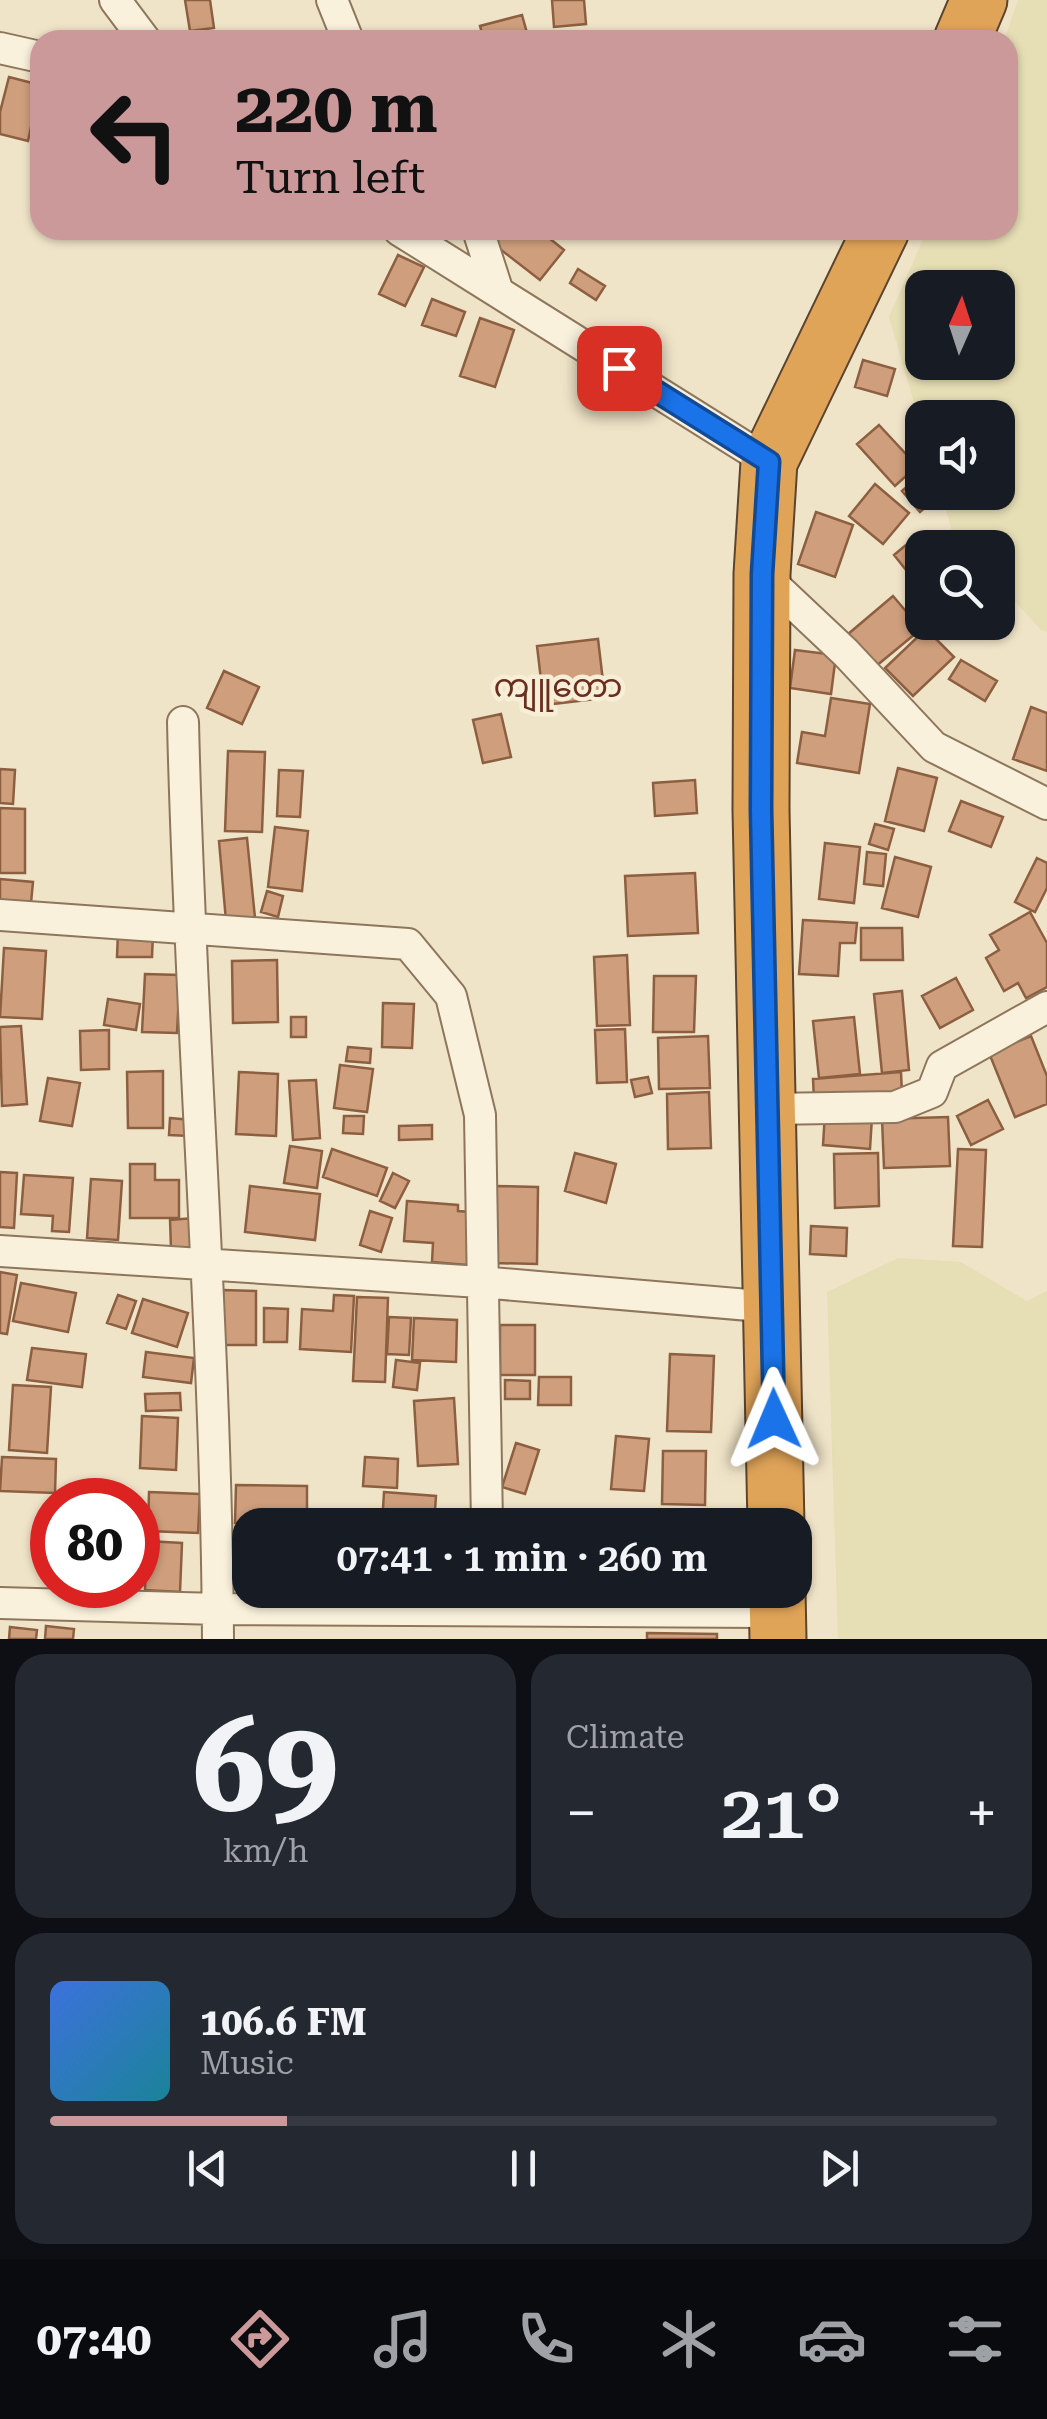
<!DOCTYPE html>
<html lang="en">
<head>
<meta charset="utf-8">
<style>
  body { margin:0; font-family:"Roboto Serif","Noto Sans Myanmar",serif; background:#242831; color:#f1f3f6; height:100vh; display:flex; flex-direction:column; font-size:38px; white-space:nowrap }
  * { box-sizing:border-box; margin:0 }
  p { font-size:32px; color:#9ea1a6 }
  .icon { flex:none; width:55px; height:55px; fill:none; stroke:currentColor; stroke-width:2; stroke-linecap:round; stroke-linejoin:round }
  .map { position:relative; height:1639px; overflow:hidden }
  .sheet { display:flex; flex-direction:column; gap:15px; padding:15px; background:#0d0f14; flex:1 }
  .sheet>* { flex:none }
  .banner { position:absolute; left:30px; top:30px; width:988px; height:210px; border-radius:30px; box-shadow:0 2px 8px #0004; background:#cc999b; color:#111; overflow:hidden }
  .needle { width:65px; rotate:3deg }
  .tools { position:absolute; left:905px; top:270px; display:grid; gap:20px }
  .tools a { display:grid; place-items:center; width:110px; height:110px; border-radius:20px; background:#171b24; box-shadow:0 2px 8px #0004; font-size:50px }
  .speed { position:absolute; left:30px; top:1478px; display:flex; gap:20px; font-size:50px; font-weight:700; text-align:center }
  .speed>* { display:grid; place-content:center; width:130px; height:130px; border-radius:50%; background:#171b24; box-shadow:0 2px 8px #0004; line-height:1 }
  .speed .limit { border:15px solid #d22; background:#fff; color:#111 }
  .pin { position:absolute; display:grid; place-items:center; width:85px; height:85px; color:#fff; margin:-42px; border-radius:20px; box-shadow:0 5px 15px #0006 }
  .me { position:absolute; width:110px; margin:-55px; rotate:359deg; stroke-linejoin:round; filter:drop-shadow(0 0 8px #0008) }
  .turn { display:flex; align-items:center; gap:35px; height:210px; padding:0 40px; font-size:45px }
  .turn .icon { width:130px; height:130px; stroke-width:2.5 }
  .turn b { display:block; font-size:70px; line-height:85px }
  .big { font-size:75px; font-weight:600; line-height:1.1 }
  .sheet .widget { flex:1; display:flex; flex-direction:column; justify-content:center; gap:15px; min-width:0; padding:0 35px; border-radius:30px; background:#242831 }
  .sheet .dial { align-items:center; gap:0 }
  .dial b { font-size:130px; line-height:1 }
  .song { display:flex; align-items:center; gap:30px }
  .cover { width:120px; height:120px; border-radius:15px; background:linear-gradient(135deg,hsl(220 70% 55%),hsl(190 70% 35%)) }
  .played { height:10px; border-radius:5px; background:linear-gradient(90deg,#cc999b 25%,#363941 25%) }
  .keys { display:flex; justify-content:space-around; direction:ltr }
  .heat { display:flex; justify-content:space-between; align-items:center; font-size:55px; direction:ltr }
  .sheet .tiles { flex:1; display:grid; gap:15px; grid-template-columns:1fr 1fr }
  .widget:last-child { grid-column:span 2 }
  .trip { position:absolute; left:232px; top:1508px; width:580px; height:100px; border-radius:30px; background:#171b24; box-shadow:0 2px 8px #0004; font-weight:600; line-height:100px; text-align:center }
  .tab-bar { display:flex; height:160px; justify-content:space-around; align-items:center; background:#090b0e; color:#9ea1a6 }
  .tab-bar .icon { width:70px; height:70px }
  .tab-bar .active { color:#cc999b }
  .tab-bar b { font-size:45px; color:#f1f3f6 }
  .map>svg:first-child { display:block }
  .farmland { fill:#e6deb5; fill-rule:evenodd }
  .building { fill:#cf9f7d; stroke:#8d5f41; stroke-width:2.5 }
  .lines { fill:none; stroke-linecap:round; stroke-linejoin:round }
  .street-casing { stroke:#8d765c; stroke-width:34 }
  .highway-casing { stroke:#5b4430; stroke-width:59 }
  .street { stroke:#faf1dc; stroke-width:30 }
  .highway { stroke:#e0a458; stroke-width:55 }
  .route-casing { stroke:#114b97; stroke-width:25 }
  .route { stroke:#1a73e8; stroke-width:18 }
  .labels { text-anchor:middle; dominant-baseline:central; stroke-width:9; stroke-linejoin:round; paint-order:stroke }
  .quarter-label { font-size:32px; fill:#6b2e1e; stroke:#f7eed8 }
</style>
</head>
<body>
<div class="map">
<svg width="1047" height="1639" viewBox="0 0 1047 1639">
  <rect width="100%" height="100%" fill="#f0e4c8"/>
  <path class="farmland" d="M1018 0H1047V632L1041 630 998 583V548L965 547 953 535 941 493 998 492V418H922V430L889 317 927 230H1008V40H1004ZM922 288H998V362H922Z
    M898 1258 961 1262 1027 1301 1047 1291V1639H838L827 1292Z"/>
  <path class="building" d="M185 0H210L214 28 190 31Z
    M552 0H584L586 24 554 27Z
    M522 15 529 40H484L480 26Z
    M9 77 40 85 28 141 0 134V112Z
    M495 230H539L564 250 540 280 487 239Z
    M398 255 424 267 405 306 379 294Z
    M578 269 605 286 596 300 570 283Z
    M432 299 465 312 456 336 422 325Z
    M480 318 514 330 495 387 460 376Z
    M863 360 895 369 887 396 855 387Z
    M879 425 917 466 895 486 857 444Z
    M917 478 922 484V492H930L935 499 920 512 902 491Z
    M875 484 909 513 883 544 849 516Z
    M816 512 853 525 835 577 798 564Z
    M918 535 928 548H922V590L894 555Z
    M893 596 921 629 875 667 847 635Z
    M926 629 954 657 913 696 885 668Z
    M598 639 605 698 544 705 537 646Z
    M795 650 836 655 831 694 790 688Z
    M961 660 997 681 985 701 949 679Z
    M224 671 259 687 242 724 207 708Z
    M831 698 870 704 859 773 797 763 802 732 825 736Z
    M1031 707 1047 713V771L1013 759Z
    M501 714 511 757 483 763 473 720Z
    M228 751 265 752 262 832 225 831Z
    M898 768 937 778 924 831 885 821Z
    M0 769 15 770 13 804 0 803Z
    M279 770 303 771 300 817 277 816Z
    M695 780 697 813 655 816 653 783Z
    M961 801 1003 817 991 847 949 831Z
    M0 808 25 809V873H0Z
    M875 824 894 829 888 850 869 844Z
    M275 827 308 831 302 891 268 887Z
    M247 838 255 918 226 921 219 841Z
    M825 843 860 847 854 903 819 899Z
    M867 852 886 854 883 886 864 884Z
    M895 857 931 867 918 917 882 908Z
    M1037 858 1047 863V888L1035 912 1015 902Z
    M695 873 698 933 628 936 625 876Z
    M0 879 33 882 31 903 0 901Z
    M267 891 283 896 278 917 261 912Z
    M1030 912 1047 943V987L1026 998 1018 983 1004 991 986 958 999 950 990 935Z
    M803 920 857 923 855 943H840L838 976 799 974Z
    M861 928H902L903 960H861Z
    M118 932 153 933 152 957H117Z
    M4 948 46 951 42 1019 0 1017Z
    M627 955 630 1025 597 1026 594 957Z
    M277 960 278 1022 233 1023 232 961Z
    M145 974 180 975 177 1033 142 1032Z
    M654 976H696L694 1032H653Z
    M956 978 973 1010 940 1028 922 996Z
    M902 991 909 1070 882 1073 874 994Z
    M108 999 140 1004 136 1030 104 1025Z
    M383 1003 414 1004 412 1048 382 1047Z
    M291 1017H306V1037H291Z
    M854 1017 860 1074 819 1078 813 1021Z
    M21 1026 27 1104 2 1106 0 1027Z
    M625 1029 627 1082 597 1083 595 1030Z
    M109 1030V1069L81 1070 80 1031Z
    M708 1036 710 1088 659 1089 658 1038Z
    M1031 1036 1047 1076V1104L1015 1117 989 1053Z
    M348 1047 371 1049 370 1063 346 1061Z
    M340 1065 373 1069 367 1112 334 1108Z
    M163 1071V1128H128L127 1072Z
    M239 1072 278 1074 276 1136 236 1134Z
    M901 1072 902 1094 814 1100 813 1079Z
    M648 1077 652 1093 635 1097 631 1080Z
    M48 1078 80 1083 72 1126 40 1121Z
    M316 1080 320 1138 293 1140 289 1081Z
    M709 1092 711 1148 668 1149 667 1094Z
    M988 1100 1003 1129 971 1145 957 1116Z
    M825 1113 872 1117 870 1149 823 1145Z
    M344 1116H364L363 1134 343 1133Z
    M948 1117 950 1166 884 1168 882 1119Z
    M170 1118 192 1120 190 1136 169 1135Z
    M432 1125V1139L399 1140V1126Z
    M290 1146 322 1151 317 1188 284 1183Z
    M332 1149 387 1168 377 1196 323 1177Z
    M958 1149 986 1150 982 1247 953 1246Z
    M575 1153 616 1164 606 1203 565 1191Z
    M878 1153 879 1206 835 1208 834 1154Z
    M130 1164H155V1180H179V1218H130Z
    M0 1172 17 1173 14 1228 0 1227Z
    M393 1173 409 1181 395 1208 380 1201Z
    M24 1175 73 1178 69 1232 52 1231 53 1216 21 1214Z
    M91 1179 122 1181 118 1240 87 1238Z
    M250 1186 320 1194 315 1240 245 1232Z
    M494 1186 538 1187 537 1264 493 1263Z
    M407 1201 458 1205V1211L471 1212 467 1265 432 1262 433 1243 404 1241Z
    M370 1211 392 1218 381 1252 360 1245Z
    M194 1218V1247L171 1248 170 1220Z
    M811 1226 847 1228 846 1256 810 1254Z
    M0 1272 17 1275 7 1334 0 1333Z
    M21 1283 76 1293 68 1332 13 1321Z
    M223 1290 256 1291V1345H223Z
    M118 1295 136 1301 126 1329 107 1323Z
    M334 1295 354 1296 351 1352 300 1349 302 1309 333 1311Z
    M357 1297 388 1298 385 1382 353 1381Z
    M143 1299 188 1313 177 1347 132 1333Z
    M264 1308 288 1309 287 1342H264Z
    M389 1317 411 1318 409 1355 387 1354Z
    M414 1318 457 1320 456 1362 412 1360Z
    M500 1325H535V1375H500Z
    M32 1348 86 1354 82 1387 27 1380Z
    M146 1352 194 1358 191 1383 143 1377Z
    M670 1354 714 1356 711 1432 667 1431Z
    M396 1360 420 1363 417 1390 393 1387Z
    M539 1377H571V1405H538Z
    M505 1380 530 1381V1399H505Z
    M13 1385 51 1387 47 1453 9 1450Z
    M180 1393 181 1410 146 1411 145 1394Z
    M454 1398 458 1464 418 1466 414 1401Z
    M142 1416 178 1418 176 1470 140 1468Z
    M616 1436 649 1439 644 1491 611 1489Z
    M516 1443 539 1450 525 1494 502 1487Z
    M663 1451H706L705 1505 662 1504Z
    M2 1457 56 1459 55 1493 0 1491Z
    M365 1457 398 1459 397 1488 363 1486Z
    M236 1485 307 1486V1523H235Z
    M149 1492 200 1494 198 1533 148 1531Z
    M384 1492 436 1496 434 1525H382Z
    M47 1502H52V1570H45Z
    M147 1541 182 1543 180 1592 145 1590Z
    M46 1626 74 1629 73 1639H45Z
    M10 1627 37 1630 36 1639H9Z
    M647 1633 717 1634V1639H647Z"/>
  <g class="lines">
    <g class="street-casing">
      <path id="street" d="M115 0 145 40
        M332 0 348 40
        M0 48 40 57
        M399 230 769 462
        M478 230 498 292
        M762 574 846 653 934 747 1047 804
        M183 722C190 1028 216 1333 218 1639
        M0 915 408 944 451 996 480 1115 487 1525
        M769 1109 895 1107 932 1092 942 1066 1047 1007
        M0 1251 480 1282 772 1307
        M0 1603 218 1609 778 1612"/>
    </g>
    <g class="highway-casing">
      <path id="highway" d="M962 40 979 0
        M776 1525 761 810 762 574 769 462 881 230
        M777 1590 778 1639"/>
    </g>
    <use href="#street" class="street"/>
    <use href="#highway" class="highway"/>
  </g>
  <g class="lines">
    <g class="route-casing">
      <path id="route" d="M619 368 769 462 762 574 761 810 774 1419"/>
    </g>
    <use href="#route" class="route"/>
  </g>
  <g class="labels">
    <g class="quarter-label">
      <text x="558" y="686">ကျူတော</text>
    </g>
  </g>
</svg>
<div class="tools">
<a><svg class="needle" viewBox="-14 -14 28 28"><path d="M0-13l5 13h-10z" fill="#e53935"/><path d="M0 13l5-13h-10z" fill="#9ea1a6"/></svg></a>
<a><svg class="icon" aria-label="sound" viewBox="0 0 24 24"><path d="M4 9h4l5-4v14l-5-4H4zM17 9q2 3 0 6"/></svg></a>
<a><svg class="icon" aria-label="search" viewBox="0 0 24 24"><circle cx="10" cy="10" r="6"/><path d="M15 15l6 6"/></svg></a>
</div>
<div class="speed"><div class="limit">80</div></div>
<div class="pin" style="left:619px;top:368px;background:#d93025"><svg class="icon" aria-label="arrive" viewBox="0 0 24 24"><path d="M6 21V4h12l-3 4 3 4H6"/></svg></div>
<svg class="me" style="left:774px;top:1419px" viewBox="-20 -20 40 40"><path d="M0-17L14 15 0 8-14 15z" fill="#1a73e8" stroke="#fff" stroke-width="4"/></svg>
<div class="trip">07:41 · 1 min · 260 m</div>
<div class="banner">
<div class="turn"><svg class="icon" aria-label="left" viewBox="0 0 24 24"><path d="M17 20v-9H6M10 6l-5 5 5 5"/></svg><div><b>220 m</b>Turn left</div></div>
</div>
</div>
<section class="sheet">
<div class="tiles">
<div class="widget dial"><b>69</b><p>km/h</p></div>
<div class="widget"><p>Climate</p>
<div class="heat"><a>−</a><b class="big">21°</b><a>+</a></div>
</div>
<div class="widget">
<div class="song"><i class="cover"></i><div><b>106.6 FM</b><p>Music</p></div></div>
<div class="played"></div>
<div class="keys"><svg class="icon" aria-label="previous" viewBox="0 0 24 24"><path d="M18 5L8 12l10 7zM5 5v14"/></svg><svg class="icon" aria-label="pause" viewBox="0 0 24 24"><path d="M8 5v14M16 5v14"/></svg><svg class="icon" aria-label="next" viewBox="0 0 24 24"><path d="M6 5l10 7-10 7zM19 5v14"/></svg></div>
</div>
</div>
</section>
<nav class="tab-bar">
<b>07:40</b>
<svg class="icon active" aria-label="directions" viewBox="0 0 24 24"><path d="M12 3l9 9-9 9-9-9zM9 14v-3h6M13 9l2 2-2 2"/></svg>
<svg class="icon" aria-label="music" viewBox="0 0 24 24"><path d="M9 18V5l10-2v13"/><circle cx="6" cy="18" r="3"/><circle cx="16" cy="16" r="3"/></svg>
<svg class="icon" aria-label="phone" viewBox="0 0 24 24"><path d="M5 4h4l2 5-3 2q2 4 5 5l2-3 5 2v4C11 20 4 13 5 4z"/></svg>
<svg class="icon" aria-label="climate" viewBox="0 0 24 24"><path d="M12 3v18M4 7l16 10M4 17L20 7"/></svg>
<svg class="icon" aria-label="car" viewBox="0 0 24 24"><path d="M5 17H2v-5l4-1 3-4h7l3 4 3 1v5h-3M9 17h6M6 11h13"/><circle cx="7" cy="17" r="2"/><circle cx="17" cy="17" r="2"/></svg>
<svg class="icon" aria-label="filters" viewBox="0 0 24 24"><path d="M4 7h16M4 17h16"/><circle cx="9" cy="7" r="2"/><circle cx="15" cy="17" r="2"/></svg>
</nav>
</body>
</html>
